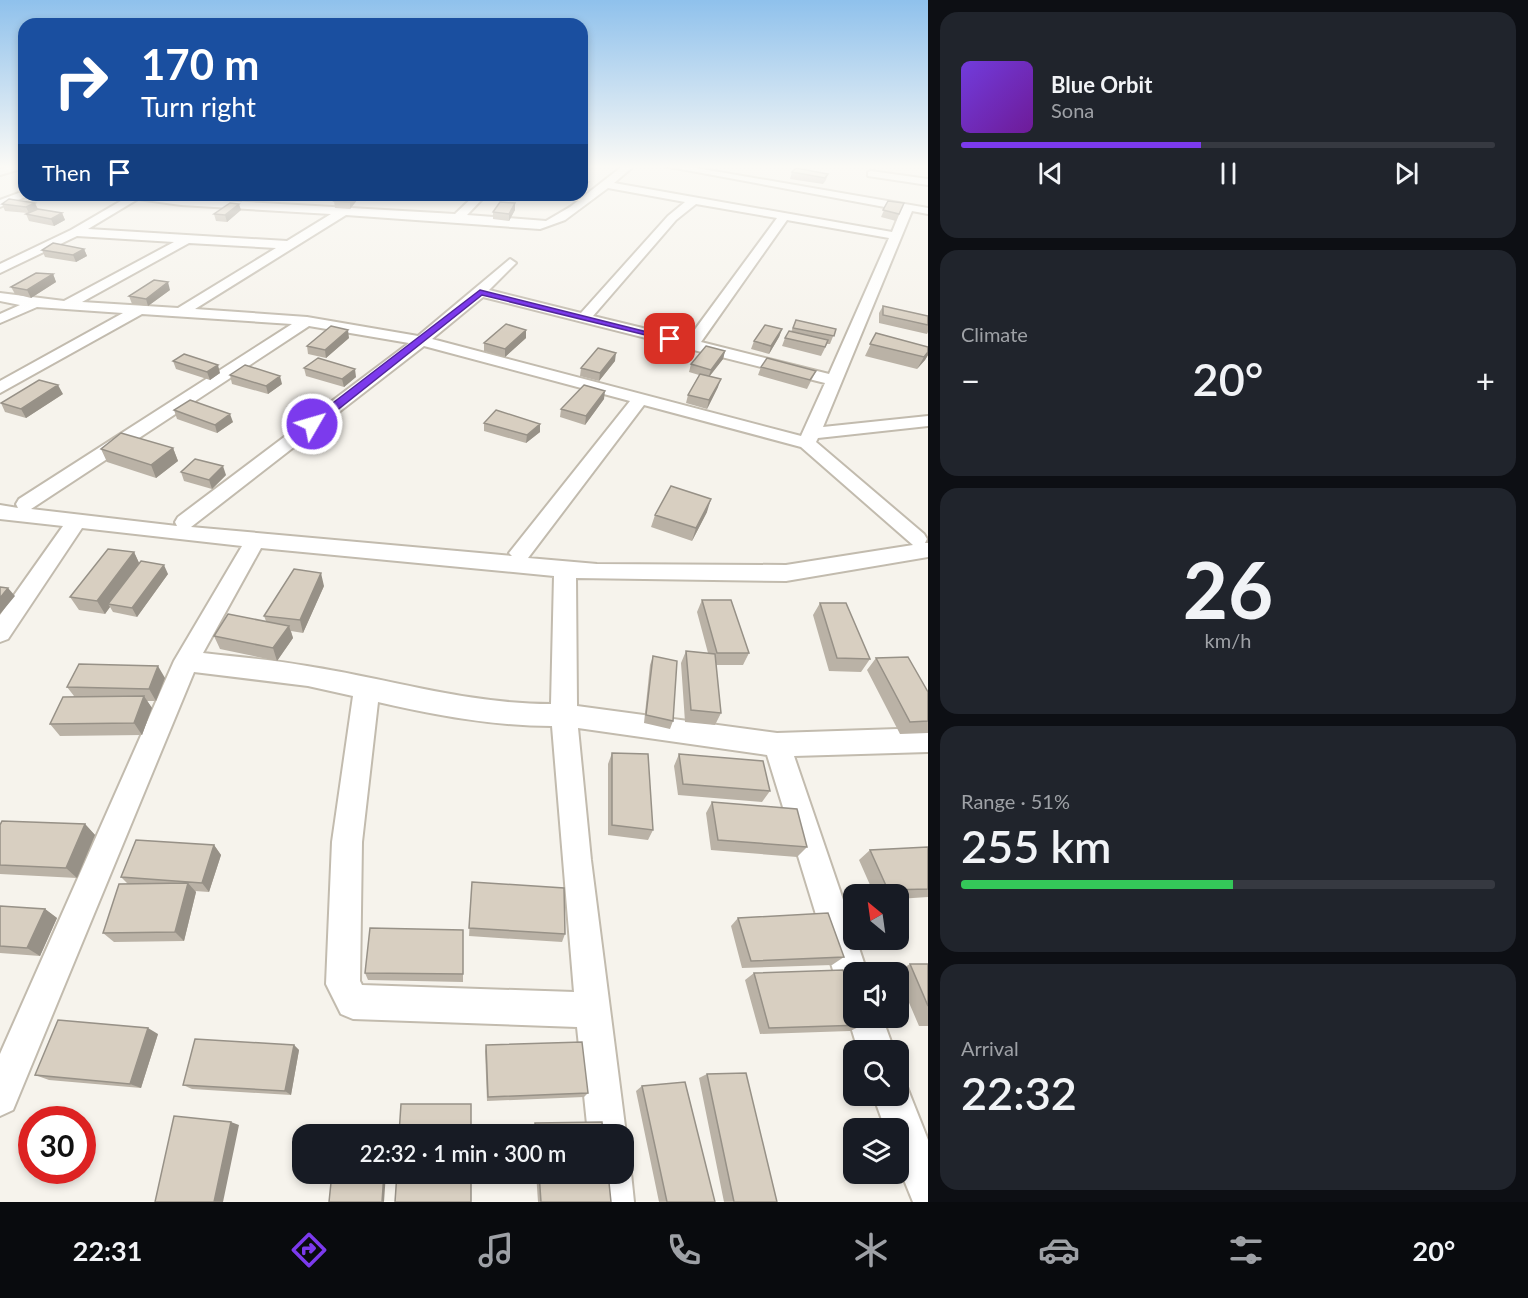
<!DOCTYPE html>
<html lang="en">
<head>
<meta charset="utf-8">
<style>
  body { margin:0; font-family:Lato,sans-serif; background:#20242c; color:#f1f3f6; height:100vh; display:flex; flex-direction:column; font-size:22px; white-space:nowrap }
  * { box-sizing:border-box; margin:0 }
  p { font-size:20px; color:#9ea1a6 }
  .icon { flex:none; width:33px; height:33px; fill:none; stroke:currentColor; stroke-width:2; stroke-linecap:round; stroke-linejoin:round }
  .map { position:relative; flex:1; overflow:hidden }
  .drawer { display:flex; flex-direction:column; gap:12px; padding:12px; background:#0d0f14; width:600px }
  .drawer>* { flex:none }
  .guide { position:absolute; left:18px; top:18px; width:570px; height:183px; border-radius:18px; box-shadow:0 3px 9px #0003; background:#1a4fa0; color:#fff; overflow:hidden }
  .needle { width:39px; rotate:331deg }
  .buttons { position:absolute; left:843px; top:884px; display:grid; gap:12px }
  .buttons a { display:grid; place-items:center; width:66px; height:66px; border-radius:12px; background:#171b24; box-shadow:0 3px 9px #0003; font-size:30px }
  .speed { position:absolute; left:18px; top:1106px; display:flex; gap:12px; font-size:30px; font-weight:700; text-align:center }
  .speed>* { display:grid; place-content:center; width:78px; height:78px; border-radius:50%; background:#171b24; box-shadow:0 3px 9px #0003; line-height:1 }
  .speed .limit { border:9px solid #d22; background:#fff; color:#111 }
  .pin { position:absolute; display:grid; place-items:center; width:51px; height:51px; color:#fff; margin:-26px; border-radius:12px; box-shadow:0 3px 9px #0006 }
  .me { position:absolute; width:66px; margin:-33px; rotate:52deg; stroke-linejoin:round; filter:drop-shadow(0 0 4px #0008) }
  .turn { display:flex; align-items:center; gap:21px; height:126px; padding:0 24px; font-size:27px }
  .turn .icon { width:78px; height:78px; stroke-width:2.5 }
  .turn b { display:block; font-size:42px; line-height:51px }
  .then { display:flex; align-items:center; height:57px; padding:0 24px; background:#0003; gap:12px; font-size:22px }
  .big { font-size:45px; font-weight:600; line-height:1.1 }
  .drawer .tile { flex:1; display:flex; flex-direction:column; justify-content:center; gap:9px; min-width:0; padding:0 21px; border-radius:18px; background:#20242c }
  .drawer .dial { align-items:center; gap:0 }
  .dial b { font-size:78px; line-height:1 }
  .song { display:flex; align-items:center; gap:18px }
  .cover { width:72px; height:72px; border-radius:9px; background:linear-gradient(135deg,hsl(260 70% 55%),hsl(280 70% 35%)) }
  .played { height:6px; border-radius:3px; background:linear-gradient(90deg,#7c3aed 45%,#363941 45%) }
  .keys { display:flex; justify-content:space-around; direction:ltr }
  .heat { display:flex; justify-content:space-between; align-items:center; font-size:33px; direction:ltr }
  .charge { height:9px; border-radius:4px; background:linear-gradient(90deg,#34c759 51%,#363941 0) }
  .trip { position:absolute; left:292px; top:1124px; width:342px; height:60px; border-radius:18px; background:#171b24; box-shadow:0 3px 9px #0003; font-weight:600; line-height:60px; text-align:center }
  .dock { display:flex; height:96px; justify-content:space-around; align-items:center; background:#090b0e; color:#9ea1a6 }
  .dock .icon { width:42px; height:42px }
  .dock .current { color:#7c3aed }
  .dock b { font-size:27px; color:#f1f3f6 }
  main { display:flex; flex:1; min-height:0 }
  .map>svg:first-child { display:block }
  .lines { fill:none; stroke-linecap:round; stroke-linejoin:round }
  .minor-casing { stroke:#c2bbae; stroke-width:4 }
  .minor { fill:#fff; fill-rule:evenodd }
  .wall { fill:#bab2a6 }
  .shaded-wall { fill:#979187 }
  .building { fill:#d8cfc1; stroke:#979187; stroke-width:1.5 }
  .route { fill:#7c3aed; stroke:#51269a; stroke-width:1.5 }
</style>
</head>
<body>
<main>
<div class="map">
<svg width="928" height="1202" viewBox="0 0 928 1202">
  <rect width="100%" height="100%" fill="#f6f3ec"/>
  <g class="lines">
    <g class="minor-casing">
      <path id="minor" d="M15 165H24V168L0 175V169Z
        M624 165H635L614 183 892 232 901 210 659 165H679L928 208V214L912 211 823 427 928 416V426L818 438 816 442 924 534 927 539 925 543H928V557L786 581 576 578 577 706 777 733 928 728V752L794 756 854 932V939H856L867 972H854V1000L842 995 837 983 767 755 578 728 591 860 626 1134 624 1139V1134H588L577 1027 353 1019 341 1014 326 984 332 842 353 696 308 686 194 672 13 1110 0 1116V1054L174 661 242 546 82 528 8 639 0 642V615L63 526 0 519V505L18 508 16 504 19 499 292 324 142 314 0 393V381L123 313 37 307 0 323V314L20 305 0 301V293L64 301 174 242 77 236 0 273V264L71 230 126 198 123 195 455 214 475 195H486L467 215 546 221 570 207ZM608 188 685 202 668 216 581 313 489 290 516 263 510 259 418 336 307 317 195 309 346 215 540 229 565 220ZM138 199 181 205 331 214 287 241 88 229ZM696 204 777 218 688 339 593 316 676 220ZM787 220 889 238 829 374 701 342ZM189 243 276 248 178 308 82 302ZM483 297 825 383 801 436 432 339ZM309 326 409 343 178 517 175 522 177 526 31 509ZM424 346 630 401 513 548 509 553 512 556 191 527ZM644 405 801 447 913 545 786 565 597 564 528 558ZM261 548 554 576 551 704C467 704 390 679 307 666 273 660 238 657 203 653ZM378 702C435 715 493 726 552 726L574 992 362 985 360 981 362 842Z
        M871 171 928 179V185L868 176V172Z
        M24 191V195L28 196 0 207V200Z
        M853 1005 854 1017H882L894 1050H858L848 1017Z
        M898 1079 905 1082 928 1140V1202H913L898 1165V1128H885L873 1095H898Z
        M624 1159 631 1173 634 1202H594L591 1173H624Z"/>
    </g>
    <use href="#minor" class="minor"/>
  </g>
  <path class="wall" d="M913 165H928L927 168 913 166Z
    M792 172 828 174 826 180 823 184 790 179Z
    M79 195H104L91 200 80 198Z
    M220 195H247L241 202 222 201Z
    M510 195H535L532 198Z
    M9 199 38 209 62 213 65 220 54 226 29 221 26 214 28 213 5 211 2 204Z
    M358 199 350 209 335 208 334 201Z
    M888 201 904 203 896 221 881 217Z
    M515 203V210L509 221 493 219V212Z
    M241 210 227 222 216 221 214 214Z
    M84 249 87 256 76 262 45 257 42 250Z
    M53 274 56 282 31 298 15 294 11 287Z
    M170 290 148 306 132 304 129 296Z
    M883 306 928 316V332L927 334 879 323V313Z
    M796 320 836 329 830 344H827L821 356 782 346 785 338 791 332Z
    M782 329 779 337 769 354 751 349 754 341Z
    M526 330V338L505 357 484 351V343Z
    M876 333 928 347V355L925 360 917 369 865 356Z
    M349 338 326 358 308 354 307 346Z
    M725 351 723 359 710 376 718 387 707 409 686 403 688 395 699 375 689 372 691 364Z
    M173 361 220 373 210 380 176 369Z
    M615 361 599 381 580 376 581 368Z
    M761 367 816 371 807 389 758 375Z
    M304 368 356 377 344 387 306 376Z
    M230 375 282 384 268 394 232 384Z
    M63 394 26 418 5 412 1 403Z
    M604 399 585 425 560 417 561 409Z
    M174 410 233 422 217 433 177 419Z
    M484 423 540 424V432L526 443 484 431Z
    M173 448 178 461 156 478 107 462 101 449Z
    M181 472 226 475 212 489 184 481Z
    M707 512 692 541 651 527 655 515Z
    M134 552 139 563 168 574 137 617 113 612 110 607 105 614 79 610 70 597Z
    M324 586 303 633 291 631 293 638 277 661 220 649 214 636 266 621 264 616Z
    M702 600 749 653 743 665H716L721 713 715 725 685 722 681 663 686 651 708 653 697 612Z
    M820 603 870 659 861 672 829 671 813 615Z
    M653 656 673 721 670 729 644 723 650 665Z
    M876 658 928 692V733L900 734 867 670Z
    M165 678 156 701H147L152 708 142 735 60 736 50 724 74 696 67 687Z
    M612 753 653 830 648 840 608 835V764Z
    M679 754 770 791 762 802 678 795 674 766Z
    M712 802 807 847 797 857 711 850 706 813Z
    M85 824 95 835 77 878 0 874V825Z
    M214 845 221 855 209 892 195 891 196 892 184 941 114 942 103 933 128 884 121 877Z
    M928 847V897L898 899V894H874L859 860 870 850Z
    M472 882 565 934 562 942 469 936Z
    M0 906 45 909 57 918 40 956 0 953Z
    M738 918 844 957 832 965 742 968 731 926Z
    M463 930V982L368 980 365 973Z
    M910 964H928V1026H919L898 977V972H897Z
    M754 973 863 1025 850 1031 760 1034 745 980Z
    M158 1034 141 1088 49 1080 35 1075Z
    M294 1045 299 1050 291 1095 192 1089 183 1085Z
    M486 1045 588 1093 584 1097 487 1101 485 1051Z
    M707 1074 777 1202H724L699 1078Z
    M642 1086 715 1202H659L636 1091Z
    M535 1123 603 1134H533V1127Z
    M536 1173H608L611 1202H538Z"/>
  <path class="shaded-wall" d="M588 182 587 189 582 192V185Z
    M89 195H104L91 200Z
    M239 195H247L241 202Z
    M355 195H358V199L350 209V202Z
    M35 203 38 209 29 213 26 207Z
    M515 203V210L509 221V214Z
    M239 204 241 210 227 222 225 215Z
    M62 213 65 220 54 226 51 219Z
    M84 249 87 256 76 262 73 255Z
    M53 274 56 282 31 298 27 290Z
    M168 282 170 290 148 306 146 299Z
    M782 329 779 337 769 354 771 346Z
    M348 330 349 338 326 358 325 350Z
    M526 330V338L505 357V349Z
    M725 351 723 359 708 378 711 370Z
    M928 352V355L925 360 917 369 924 357Z
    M616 353 615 361 599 381 600 373Z
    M218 365 220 373 210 380 207 372Z
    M355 369 356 377 344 387 342 379Z
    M280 376 282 384 268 394 266 386Z
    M721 379 718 387 707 409 709 400Z
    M58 385 63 394 26 418 21 409Z
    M605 391 604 399 585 425 586 416Z
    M230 414 233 422 217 433 215 425Z
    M540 424V432L526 443 527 435Z
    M173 448 178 461 156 478 151 465Z
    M223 466 226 475 212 489 209 480Z
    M711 499 707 512 692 541 696 528Z
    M134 552 140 565 108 604 110 607 105 614 97 601Z
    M164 565 168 574 137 617 132 608Z
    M321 573 324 586 303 633 300 620Z
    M8 588 15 596 0 614V598Z
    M289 626 293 638 277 661 273 648Z
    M158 666 165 678 156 701 149 689Z
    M144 696 152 708 142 735 134 723Z
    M85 824 95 835 77 878 66 868Z
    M214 845 221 855 209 892 202 883Z
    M188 883 196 892 184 941 175 932Z
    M45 909 57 918 40 956 27 948Z
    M148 1028 158 1034 141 1088 130 1084Z
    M294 1045 299 1050 291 1095 285 1091Z
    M231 1122 239 1125 223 1202H214Z
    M384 1173H386L384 1202H382Z"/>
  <path class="building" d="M796 168 828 174 825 178 792 172Z
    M582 181 588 182 582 185Z
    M340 195H355L350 202 334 201Z
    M9 199 35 203 26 207 2 204Z
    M888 201 904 203 899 214 883 210Z
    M500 202 515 203 509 214 493 212Z
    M230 203 239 204 225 215 214 214Z
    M38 209 62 213 51 219 26 214Z
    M53 243 84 249 73 255 42 250Z
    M36 273 53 274 27 290 11 287Z
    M154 280 168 282 146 299 129 296Z
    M883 306 928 316V325L883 315Z
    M796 320 836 329 834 336 793 328Z
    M506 324 526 330 505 349 484 343Z
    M765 325 782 329 771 346 754 341Z
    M331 326 348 330 325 350 307 346Z
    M789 331 828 340 825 347 785 338Z
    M876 333 928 347V352L924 357 870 344Z
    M706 346 725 351 711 370 691 364Z
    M598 348 616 353 600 373 581 368Z
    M184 354 218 365 207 372 173 361Z
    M318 358 355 369 342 379 304 368Z
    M767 358 816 371 810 380 761 367Z
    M245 365 280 376 266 386 230 375Z
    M700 374 721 379 709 400 688 395Z
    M39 380 58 385 21 409 1 403Z
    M584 385 605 391 586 416 561 409Z
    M190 400 230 414 215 425 174 410Z
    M496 410 540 424 527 435 484 423Z
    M121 433 173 448 151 465 101 449Z
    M195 459 223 466 209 480 181 472Z
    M671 486 711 499 696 528 655 515Z
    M108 549 134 552 97 601 70 597Z
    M141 561 164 565 132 608 108 604Z
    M294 569 321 573 300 620 264 616Z
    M0 587 8 588 0 598Z
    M702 600H731L749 653H717Z
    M820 603H846L870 659 837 658Z
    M228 614 289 626 273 648 214 636Z
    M686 651 715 654 721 713 691 710Z
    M653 656 677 661 673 721 646 715Z
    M908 657 928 692V721L910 722 876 658Z
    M79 664 158 666 149 689 67 687Z
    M144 696 134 723 50 724 63 697Z
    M612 753 648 754 653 830 612 825Z
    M679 754 763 761 770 791 683 784Z
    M712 802 797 809 807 847 718 840Z
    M2 821 85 824 66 868 0 865V825Z
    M136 840 214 845 202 883 121 877Z
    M928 847V889L888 890 870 850Z
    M472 882 564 888 565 934 469 928Z
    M188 883 175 932 103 933 119 884Z
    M0 906 45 909 27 948 0 946Z
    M828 913 844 957 751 961 738 918Z
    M370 928 463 930V974L365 973Z
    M910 964H928V1006Z
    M843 970 854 999V1017H860L863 1025 769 1028 754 973Z
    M58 1020 148 1028 130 1084 35 1075Z
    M195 1039 294 1045 285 1091 183 1085Z
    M582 1042 588 1093 488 1097 486 1045Z
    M746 1073 777 1202H734L707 1074Z
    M685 1082 715 1202H667L642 1086Z
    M401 1104H471V1134H399Z
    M174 1116 231 1122 214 1202H155Z
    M602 1122 603 1134H536L535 1123Z
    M332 1173H384L382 1202H329Z
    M397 1173H471V1202H395Z
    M539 1173H608L611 1202H541Z"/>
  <linearGradient id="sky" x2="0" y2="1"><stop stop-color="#8fc1ec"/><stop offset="0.5" stop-color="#fbfaf6"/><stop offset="1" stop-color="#fbfaf6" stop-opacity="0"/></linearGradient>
  <rect width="928" height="333" fill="url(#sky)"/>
  <path class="route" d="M480 290 675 339 670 341 482 295 316 427H308V422Z"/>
</svg>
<div class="buttons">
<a><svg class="needle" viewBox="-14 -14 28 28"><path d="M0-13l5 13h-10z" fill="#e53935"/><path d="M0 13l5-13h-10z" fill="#9ea1a6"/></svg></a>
<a><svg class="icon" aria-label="sound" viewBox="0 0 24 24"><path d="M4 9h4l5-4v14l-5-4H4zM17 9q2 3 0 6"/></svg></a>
<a><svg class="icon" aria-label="search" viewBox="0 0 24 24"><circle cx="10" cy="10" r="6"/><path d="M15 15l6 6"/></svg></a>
<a><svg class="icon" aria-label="layers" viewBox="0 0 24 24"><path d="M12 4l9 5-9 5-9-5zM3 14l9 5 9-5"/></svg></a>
</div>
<div class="speed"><div class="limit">30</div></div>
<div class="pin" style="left:670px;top:339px;background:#d93025"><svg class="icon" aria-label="arrive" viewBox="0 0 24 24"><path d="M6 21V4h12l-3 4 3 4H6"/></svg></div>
<svg class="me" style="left:312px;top:424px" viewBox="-20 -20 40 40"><circle r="17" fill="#7c3aed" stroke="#fff" stroke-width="3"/><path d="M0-11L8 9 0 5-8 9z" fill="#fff"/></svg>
<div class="trip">22:32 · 1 min · 300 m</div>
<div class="guide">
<div class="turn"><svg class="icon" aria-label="right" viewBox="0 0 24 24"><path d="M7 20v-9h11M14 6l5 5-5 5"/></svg><div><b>170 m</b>Turn right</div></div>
<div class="then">Then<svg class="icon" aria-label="arrive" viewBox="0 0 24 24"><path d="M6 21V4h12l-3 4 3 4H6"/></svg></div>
</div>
</div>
<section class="drawer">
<div class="tile">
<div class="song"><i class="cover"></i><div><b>Blue Orbit</b><p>Sona</p></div></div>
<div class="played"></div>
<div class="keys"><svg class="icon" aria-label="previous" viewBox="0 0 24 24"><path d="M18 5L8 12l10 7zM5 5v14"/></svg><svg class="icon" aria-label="pause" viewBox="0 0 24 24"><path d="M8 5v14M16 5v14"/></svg><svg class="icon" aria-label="next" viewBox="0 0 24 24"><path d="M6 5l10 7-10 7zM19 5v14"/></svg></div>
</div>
<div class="tile"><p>Climate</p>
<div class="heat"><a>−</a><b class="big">20°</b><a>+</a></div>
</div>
<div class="tile dial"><b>26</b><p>km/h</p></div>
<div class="tile"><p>Range · 51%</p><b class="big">255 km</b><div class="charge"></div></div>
<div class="tile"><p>Arrival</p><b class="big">22:32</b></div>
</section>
</main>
<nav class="dock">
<b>22:31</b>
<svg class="icon current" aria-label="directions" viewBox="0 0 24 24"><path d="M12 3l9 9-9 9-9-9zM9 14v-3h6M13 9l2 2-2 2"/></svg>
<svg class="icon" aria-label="music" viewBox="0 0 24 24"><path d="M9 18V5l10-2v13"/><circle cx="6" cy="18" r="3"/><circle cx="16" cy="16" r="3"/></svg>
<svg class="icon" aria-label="phone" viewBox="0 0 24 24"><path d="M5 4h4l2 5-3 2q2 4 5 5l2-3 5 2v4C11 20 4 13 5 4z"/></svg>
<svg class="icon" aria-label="climate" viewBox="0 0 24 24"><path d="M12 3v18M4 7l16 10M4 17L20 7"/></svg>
<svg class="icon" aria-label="car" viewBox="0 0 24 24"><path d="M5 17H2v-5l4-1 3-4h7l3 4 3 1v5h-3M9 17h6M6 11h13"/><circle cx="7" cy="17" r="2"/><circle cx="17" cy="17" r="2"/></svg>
<svg class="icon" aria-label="filters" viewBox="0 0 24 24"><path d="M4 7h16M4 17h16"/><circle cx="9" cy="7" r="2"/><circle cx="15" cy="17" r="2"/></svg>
<b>20°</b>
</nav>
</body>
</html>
